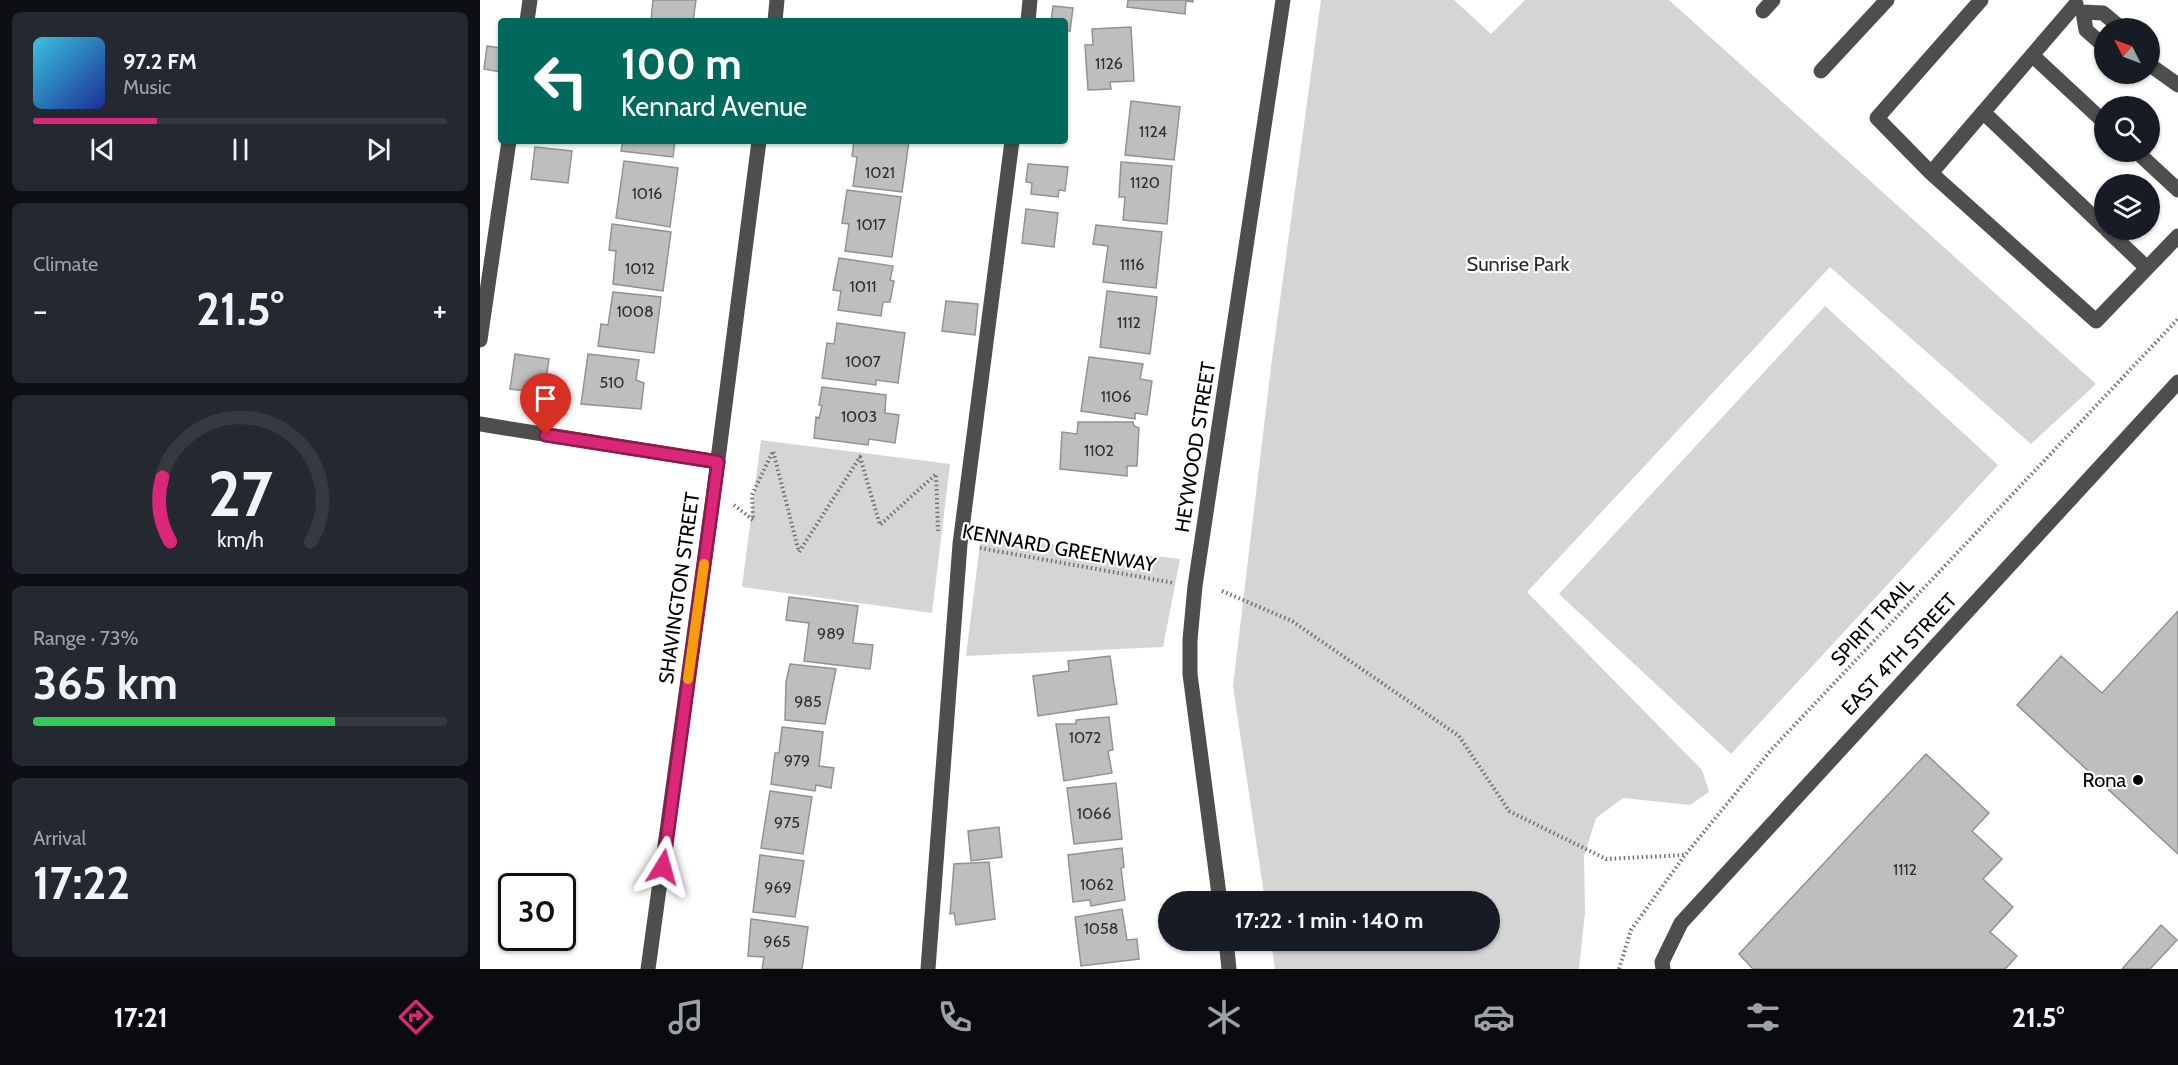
<!DOCTYPE html>
<html lang="en">
<head>
<meta charset="utf-8">
<style>
  body { margin:0; font-family:Cabin,sans-serif; background:#242831; color:#f1f3f6; height:100vh; display:flex; flex-direction:column; font-size:22px; white-space:nowrap }
  * { box-sizing:border-box; margin:0 }
  p { font-size:20px; color:#9ea1a6 }
  .icon { flex:none; width:33px; height:33px; fill:none; stroke:currentColor; stroke-width:2; stroke-linecap:round; stroke-linejoin:round }
  .map { position:relative; flex:1; overflow:hidden }
  .side { display:flex; flex-direction:column; gap:12px; padding:12px; background:#0d0f14; width:480px }
  .side>* { flex:none }
  .banner { position:absolute; left:18px; top:18px; width:570px; height:126px; border-radius:6px; box-shadow:0 2px 4px #0004; background:#00695c; color:#fff; overflow:hidden }
  .needle { width:39px; rotate:312deg }
  .controls { position:absolute; left:1614px; top:18px; display:grid; gap:12px }
  .controls a { display:grid; place-items:center; width:66px; height:66px; border-radius:50%; background:#171b24; box-shadow:0 2px 4px #0004; font-size:30px }
  .speed { position:absolute; left:18px; top:873px; display:flex; gap:12px; font-size:30px; font-weight:700; text-align:center }
  .speed>* { display:grid; place-content:center; width:78px; height:78px; border-radius:50%; background:#171b24; box-shadow:0 2px 4px #0004; line-height:1 }
  .speed .limit { border:3px solid #111; border-radius:9px; background:#fff; color:#111 }
  .pin { position:absolute; display:grid; place-items:center; width:51px; height:51px; color:#fff; margin:-62px -26px; border-radius:50% 50% 50% 0; rotate:-45deg; box-shadow:0 0 6px #0007 }
  .pin .icon { rotate:45deg }
  .me { position:absolute; width:66px; margin:-33px; rotate:8deg; stroke-linejoin:round; filter:drop-shadow(0 0 4px #0008) }
  .turn { display:flex; align-items:center; gap:21px; height:126px; padding:0 24px; font-size:27px }
  .turn .icon { width:78px; height:78px; stroke-width:2.5 }
  .turn b { display:block; font-size:42px; line-height:51px }
  .big { font-size:45px; font-weight:700; line-height:1.1 }
  .side .card { flex:1; display:flex; flex-direction:column; justify-content:center; gap:9px; min-width:0; padding:0 21px; border-radius:9px; background:#242831 }
  .side .dial { align-items:center; gap:0 }
  .dial svg { height:156px; overflow:visible; fill:none; stroke:#363941; stroke-width:7; stroke-linecap:round; text-anchor:middle }
  .dial text { fill:#f1f3f6; stroke:none }
  .song { display:flex; align-items:center; gap:18px }
  .cover { width:72px; height:72px; border-radius:9px; background:linear-gradient(135deg,hsl(190 70% 55%),hsl(230 70% 35%)) }
  .played { height:6px; border-radius:3px; background:linear-gradient(90deg,#db2777 30%,#363941 30%) }
  .keys { display:flex; justify-content:space-around; direction:ltr }
  .heat { display:flex; justify-content:space-between; align-items:center; font-size:33px; direction:ltr }
  .charge { height:9px; border-radius:4px; background:linear-gradient(90deg,#34c759 73%,#363941 0) }
  .trip { position:absolute; left:678px; top:891px; width:342px; height:60px; border-radius:30px; background:#171b24; box-shadow:0 2px 4px #0004; font-weight:700; line-height:60px; text-align:center }
  .tabs { display:flex; height:96px; justify-content:space-around; align-items:center; background:#090b0e; color:#9ea1a6 }
  .tabs .icon { width:42px; height:42px }
  .tabs .current { color:#db2777 }
  .tabs b { font-size:27px; color:#f1f3f6 }
  main { display:flex; flex:1; min-height:0 }
  .map>svg:first-child { display:block }
  .green { fill:#d5d5d5 }
  .building { fill:#bebebe; stroke:#929292; stroke-width:1.5 }
  .lines { fill:none; stroke-linecap:round; stroke-linejoin:round }
  .path { stroke:#707070; stroke-width:4; stroke-dasharray:1.5 3; stroke-linecap:butt }
  .minor { stroke:#4e4e4e; stroke-width:15 }
  .route-casing { stroke:#8e194d; stroke-width:15 }
  .route { stroke:#db2777; stroke-width:10 }
  .slow { stroke:#f59e0b; stroke-width:10 }
  .poi-dot { fill:#000; stroke:#fff; stroke-width:2 }
  .labels { text-anchor:middle; dominant-baseline:central; stroke-width:4.5; stroke-linejoin:round; paint-order:stroke }
  .number-label { font-size:16px; fill:#303030 }
  .park-label { font-size:20px; fill:#2c2c2c; stroke:#fff }
  .street-label { font-size:20px; fill:#000; stroke:#fff }
  .poi-label { font-size:20px; fill:#000; stroke:#fff; text-anchor:end }
</style>
</head>
<body>
<main>
<section class="side">
<div class="card">
<div class="song"><i class="cover"></i><div><b>97.2 FM</b><p>Music</p></div></div>
<div class="played"></div>
<div class="keys"><svg class="icon" aria-label="previous" viewBox="0 0 24 24"><path d="M18 5L8 12l10 7zM5 5v14"/></svg><svg class="icon" aria-label="pause" viewBox="0 0 24 24"><path d="M8 5v14M16 5v14"/></svg><svg class="icon" aria-label="next" viewBox="0 0 24 24"><path d="M6 5l10 7-10 7zM19 5v14"/></svg></div>
</div>
<div class="card"><p>Climate</p>
<div class="heat"><a>−</a><b class="big">21.5°</b><a>+</a></div>
</div>
<div class="card dial"><svg viewBox="0 0 100 80">
<path d="M14 69A42 42 0 1 1 86 69"/>
<path d="M14 69A42 42 0 0 1 10 36" stroke="#db2777"/>
<text x="50" y="56" font-size="32" font-weight="700">27</text>
<text x="50" y="72" font-size="11">km/h</text>
</svg></div>
<div class="card"><p>Range · 73%</p><b class="big">365 km</b><div class="charge"></div></div>
<div class="card"><p>Arrival</p><b class="big">17:22</b></div>
</section>
<div class="map">
<svg width="1698" height="969" viewBox="0 0 1698 969">
  <rect width="100%" height="100%" fill="#fff"/>
  <path class="green" d="M841 0H974L1011 34 1045 0H1189L1616 384 1551 444 1350 267 1047 592 1222 770 1229 792 1210 805 1143 798 1116 818 1104 856 1105 912 1099 969H795L791 941 1010 940V902L785 901 753 686 792 359Z
    M1345 306 1518 465 1251 754 1079 594Z
    M281 440 470 464 452 613 262 587Z
    M501 536 700 559 683 647 486 656Z"/>
  <path class="building" d="M173 0H216L213 21H171Z
    M648 0H713V2L706 1 705 14 647 7Z
    M573 6 593 8 590 31 585 30V21H571Z
    M651 27 654 81 630 82 631 89 608 90 605 45H613L612 29Z
    M7 46 21 48V72L4 69Z
    M651 101 700 107 694 160 645 155Z
    M143 141H195L193 157 141 151Z
    M374 141H429L422 192 373 186 377 157 372 156Z
    M55 147 92 151 88 183 51 179Z
    M144 161 198 168 190 227 136 218Z
    M641 162 692 166 687 224 643 220 645 197H639Z
    M548 164 588 167 585 191 579 190 578 197 551 194 552 183 546 182Z
    M367 190 421 197 412 257 365 251 369 224 362 223Z
    M546 209 578 213 574 247 542 243Z
    M132 224 191 232 183 291 133 284 136 251 129 250Z
    M616 225 682 232 676 288 623 282 628 246 613 244Z
    M359 258 413 266 410 280 414 281 410 302H403L401 316 358 310 361 291 353 290Z
    M627 291 677 297 670 354 620 347Z
    M133 292 181 297 174 353 118 346 121 324 128 325Z
    M466 301 498 304 495 335 462 331Z
    M357 323 425 333 418 383 396 380V385L342 378 347 343 354 344Z
    M35 354 69 359 64 393 30 389Z
    M108 354 159 360 156 380 164 383 161 409 101 404Z
    M609 357 663 364 660 379 672 381 667 415 655 413V419L601 411Z
    M342 387 406 395 405 413 419 415 415 443 389 439 388 445 334 438 336 417 339 418 342 406 339 405Z
    M598 422H653L654 426 659 428 657 466H647V476L580 469 582 432 597 434Z
    M309 597 378 606 373 643 393 645 390 669 324 661 329 623 306 620Z
    M1698 611V854L1537 705 1581 656 1622 693Z
    M630 656 637 704 558 716 553 676 589 671 588 661Z
    M310 664 356 669 345 724 305 720 306 682Z
    M629 717 633 750 628 751 632 773 584 781 576 724H596V720Z
    M302 727 343 732 339 766 354 768 351 788 336 785 335 791 291 784 295 753H299Z
    M1446 754 1509 813 1492 831 1522 859 1503 879 1533 907 1510 932 1537 956 1525 969H1273L1259 954Z
    M636 783 642 839 594 844 587 788Z
    M290 791 332 797 323 854 281 848Z
    M519 827 522 857 491 861 488 831Z
    M642 848 644 867 641 868 645 900 611 906 610 900 593 902 588 855Z
    M280 855 324 861 315 917 273 912Z
    M509 862 515 919 476 925 474 913 470 914 474 864Z
    M642 909 647 940 657 939 659 959 601 966 595 917Z
    M271 919 328 927 322 969H282L284 957 268 956Z
    M1681 925 1697 940 1670 969H1642Z"/>
  <g class="lines">
    <path class="path" d="M254 505 273 520 272 495 293 451 319 552 380 457 400 525 456 474 458 531
      M500 548 694 583
      M742 591 812 621 979 736 1029 811 1126 859 1204 855
      M1139 969 1151 930 1205 855 1291 750 1698 319"/>
    <path class="minor" d="M1596 4 1451 173 1616 321 1698 236
      M1283 11 1293 0
      M47 21 50 0
      M295 21 297 0
      M548 21 550 0
      M1624 46 1606 30 1603 12 1623 13 1641 28
      M1552 55 1624 122
      M1670 65 1698 85
      M1341 71 1407 0
      M1503 112 1624 227
      M1657 152 1698 190
      M1451 173 1397 118 1501 0
      M1627 230 1667 268
      M0 340 29 141
      M0 424 238 462
      M740 902 710 674V640L715 586 803 0
      M746 940 749 969
      M168 969 233 498 279 141
      M448 969 480 544 532 141
      M1183 969 1182 962 1201 923 1698 382"/>
  </g>
  <g class="lines">
    <g class="route-casing">
      <path id="route" d="M66 435 238 462 183 867"/>
    </g>
    <use href="#route" class="route"/>
    <path class="slow" d="M208 679 224 564"/>
  </g>
  <circle class="poi-dot" cx="1658" cy="780" r="6"/>
  <g class="labels">
    <g class="number-label">
      <text x="629" y="63">1126</text>
      <text x="673" y="131">1124</text>
      <text x="400" y="172">1021</text>
      <text x="665" y="182">1120</text>
      <text x="167" y="193">1016</text>
      <text x="391" y="224">1017</text>
      <text x="652" y="264">1116</text>
      <text x="160" y="268">1012</text>
      <text x="383" y="286">1011</text>
      <text x="155" y="311">1008</text>
      <text x="649" y="322">1112</text>
      <text x="383" y="361">1007</text>
      <text x="132" y="382">510</text>
      <text x="636" y="396">1106</text>
      <text x="379" y="416">1003</text>
      <text x="619" y="450">1102</text>
      <text x="351" y="633">989</text>
      <text x="328" y="701">985</text>
      <text x="605" y="737">1072</text>
      <text x="317" y="760">979</text>
      <text x="614" y="813">1066</text>
      <text x="307" y="822">975</text>
      <text x="1425" y="869">1112</text>
      <text x="617" y="884">1062</text>
      <text x="298" y="887">969</text>
      <text x="621" y="928">1058</text>
      <text x="297" y="941">965</text>
    </g>
    <g class="park-label">
      <text x="1038" y="264">Sunrise Park</text>
    </g>
    <g class="street-label">
      <text transform="translate(715 447) rotate(-81)">HEYWOOD STREET</text>
      <text transform="translate(579 548) rotate(10)">KENNARD GREENWAY</text>
      <text transform="translate(199 588) rotate(-82)">SHAVINGTON STREET</text>
      <text transform="translate(1392 622) rotate(-47)">SPIRIT TRAIL</text>
      <text transform="translate(1419 654) rotate(-47)">EAST 4TH STREET</text>
    </g>
    <g class="poi-label">
      <text x="1646" y="780">Rona</text>
    </g>
  </g>
</svg>
<div class="controls">
<a><svg class="needle" viewBox="-14 -14 28 28"><path d="M0-13l5 13h-10z" fill="#e53935"/><path d="M0 13l5-13h-10z" fill="#9ea1a6"/></svg></a>
<a><svg class="icon" aria-label="search" viewBox="0 0 24 24"><circle cx="10" cy="10" r="6"/><path d="M15 15l6 6"/></svg></a>
<a><svg class="icon" aria-label="layers" viewBox="0 0 24 24"><path d="M12 4l9 5-9 5-9-5zM3 14l9 5 9-5"/></svg></a>
</div>
<div class="speed"><div class="limit">30</div></div>
<div class="pin" style="left:66px;top:435px;background:#d93025"><svg class="icon" aria-label="arrive" viewBox="0 0 24 24"><path d="M6 21V4h12l-3 4 3 4H6"/></svg></div>
<svg class="me" style="left:183px;top:867px" viewBox="-20 -20 40 40"><path d="M0-17L14 15 0 8-14 15z" fill="#db2777" stroke="#fff" stroke-width="4"/></svg>
<div class="trip">17:22 · 1 min · 140 m</div>
<div class="banner">
<div class="turn"><svg class="icon" aria-label="left" viewBox="0 0 24 24"><path d="M17 20v-9H6M10 6l-5 5 5 5"/></svg><div><b>100 m</b>Kennard Avenue</div></div>
</div>
</div>
</main>
<nav class="tabs">
<b>17:21</b>
<svg class="icon current" aria-label="directions" viewBox="0 0 24 24"><path d="M12 3l9 9-9 9-9-9zM9 14v-3h6M13 9l2 2-2 2"/></svg>
<svg class="icon" aria-label="music" viewBox="0 0 24 24"><path d="M9 18V5l10-2v13"/><circle cx="6" cy="18" r="3"/><circle cx="16" cy="16" r="3"/></svg>
<svg class="icon" aria-label="phone" viewBox="0 0 24 24"><path d="M5 4h4l2 5-3 2q2 4 5 5l2-3 5 2v4C11 20 4 13 5 4z"/></svg>
<svg class="icon" aria-label="climate" viewBox="0 0 24 24"><path d="M12 3v18M4 7l16 10M4 17L20 7"/></svg>
<svg class="icon" aria-label="car" viewBox="0 0 24 24"><path d="M5 17H2v-5l4-1 3-4h7l3 4 3 1v5h-3M9 17h6M6 11h13"/><circle cx="7" cy="17" r="2"/><circle cx="17" cy="17" r="2"/></svg>
<svg class="icon" aria-label="filters" viewBox="0 0 24 24"><path d="M4 7h16M4 17h16"/><circle cx="9" cy="7" r="2"/><circle cx="15" cy="17" r="2"/></svg>
<b>21.5°</b>
</nav>
</body>
</html>
